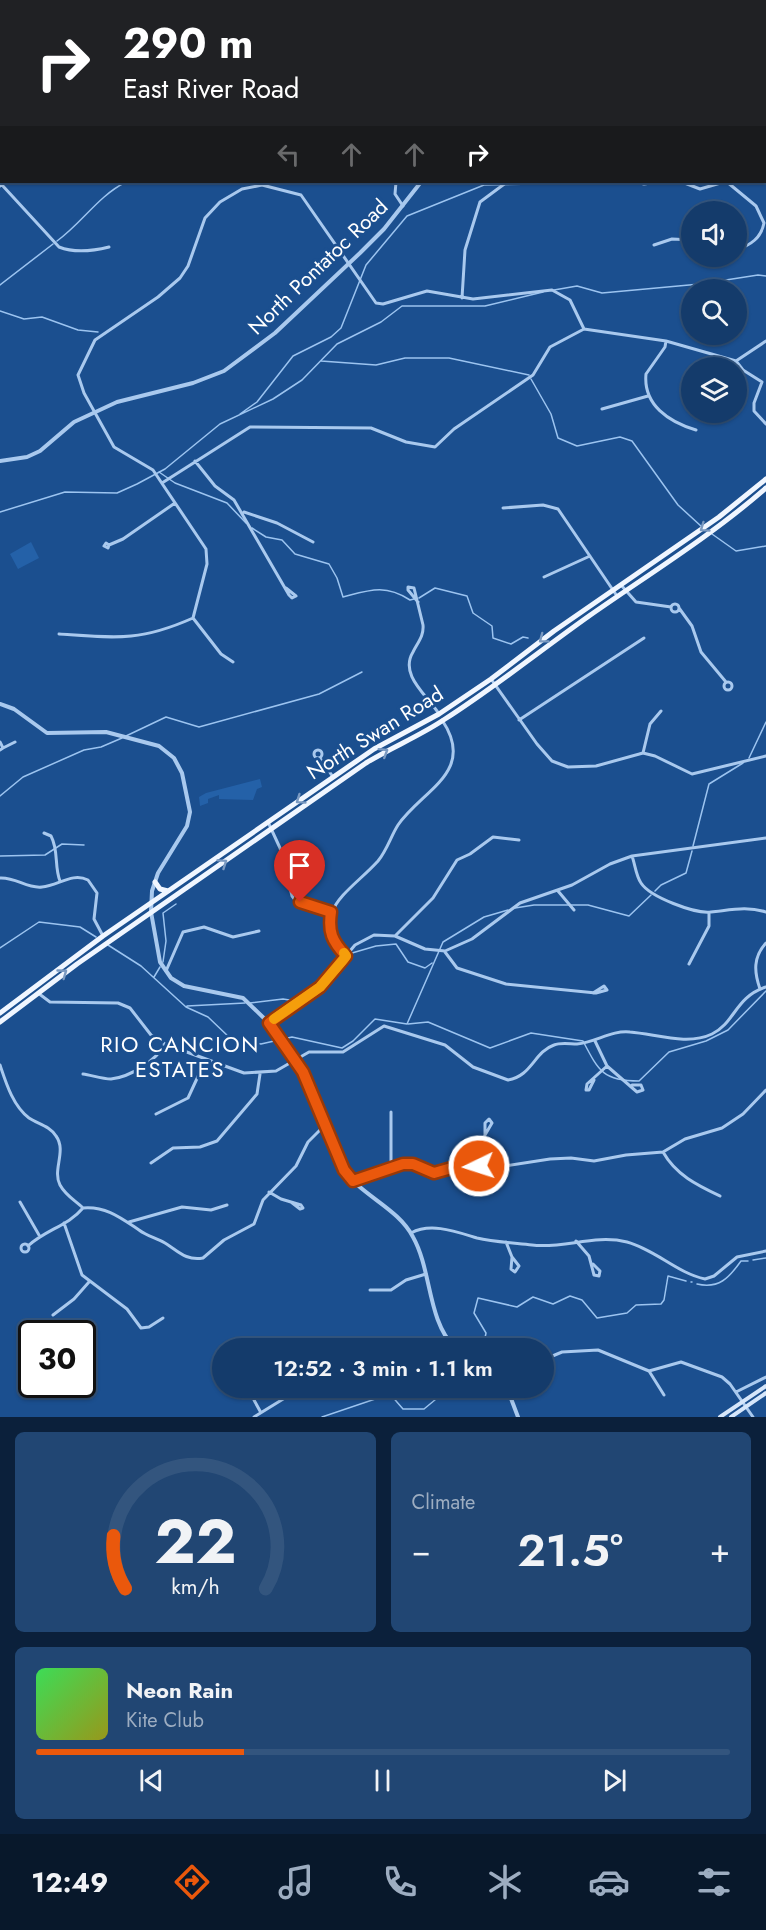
<!DOCTYPE html>
<html lang="en">
<head>
<meta charset="utf-8">
<style>
  body { margin:0; font-family:Jost,sans-serif; background:#214673; color:#f1f3f6; height:100vh; display:flex; flex-direction:column; font-size:22px; white-space:nowrap }
  * { box-sizing:border-box; margin:0 }
  p { font-size:20px; color:#9dadc1 }
  .icon { flex:none; width:33px; height:33px; fill:none; stroke:currentColor; stroke-width:2; stroke-linecap:round; stroke-linejoin:round }
  .map { position:relative; height:1417px; overflow:hidden }
  .details { display:flex; flex-direction:column; gap:15px; padding:15px; background:#0b203b; flex:1 }
  .details>* { flex:none }
  .banner { position:absolute; left:0px; top:0px; width:766px; height:183px; box-shadow:0 2px 4px #0004,0 0 0 2px #33557e; background:#202124; color:#fff; overflow:hidden }
  .controls { position:absolute; left:681px; top:201px; display:grid; gap:12px }
  .controls a { display:grid; place-items:center; width:66px; height:66px; border-radius:50%; background:#143b6b; box-shadow:0 2px 4px #0004,0 0 0 2px #33557e; font-size:30px }
  .speed { position:absolute; left:18px; top:1320px; display:flex; gap:12px; font-size:30px; font-weight:700; text-align:center }
  .speed>* { display:grid; place-content:center; width:78px; height:78px; border-radius:50%; background:#143b6b; box-shadow:0 2px 4px #0004,0 0 0 2px #33557e; line-height:1 }
  .speed .limit { border:3px solid #111; border-radius:9px; background:#fff; color:#111 }
  .pin { position:absolute; display:grid; place-items:center; width:51px; height:51px; color:#fff; margin:-62px -26px; border-radius:50% 50% 50% 0; rotate:-45deg; box-shadow:0 0 6px #0007 }
  .pin .icon { rotate:45deg }
  .me { position:absolute; width:66px; margin:-33px; rotate:266deg; stroke-linejoin:round; filter:drop-shadow(0 0 4px #0008) }
  .turn { display:flex; align-items:center; gap:21px; height:126px; padding:0 24px; font-size:27px }
  .turn .icon { width:78px; height:78px; stroke-width:2.5 }
  .turn b { display:block; font-size:42px; line-height:51px }
  .lanes { display:flex; align-items:center; height:57px; padding:0 24px; background:#0003; justify-content:center; gap:30px; direction:ltr }
  .lanes .off { opacity:.35 }
  .big { font-size:45px; font-weight:600; line-height:1.1 }
  .details .tile { flex:1; display:flex; flex-direction:column; justify-content:center; gap:9px; min-width:0; padding:0 21px; border-radius:9px; background:#214673 }
  .details .dial { align-items:center; gap:0 }
  .dial svg { height:156px; overflow:visible; fill:none; stroke:#33557e; stroke-width:7; stroke-linecap:round; text-anchor:middle }
  .dial text { fill:#f1f3f6; stroke:none }
  .song { display:flex; align-items:center; gap:18px }
  .cover { width:72px; height:72px; border-radius:9px; background:linear-gradient(135deg,hsl(130 70% 55%),hsl(60 70% 35%)) }
  .played { height:6px; border-radius:3px; background:linear-gradient(90deg,#ea580c 30%,#33557e 30%) }
  .keys { display:flex; justify-content:space-around; direction:ltr }
  .heat { display:flex; justify-content:space-between; align-items:center; font-size:33px; direction:ltr }
  .details .tiles { flex:1; display:grid; gap:15px; grid-template-columns:1fr 1fr }
  .tile:last-child { grid-column:span 2 }
  .trip { position:absolute; left:212px; top:1338px; width:342px; height:60px; border-radius:30px; background:#143b6b; box-shadow:0 2px 4px #0004,0 0 0 2px #33557e; font-weight:600; line-height:60px; text-align:center }
  .tab-bar { display:flex; height:96px; justify-content:space-around; align-items:center; background:#08182b; color:#9dadc1 }
  .tab-bar .icon { width:42px; height:42px }
  .tab-bar .current { color:#ea580c }
  .tab-bar b { font-size:27px; color:#f1f3f6 }
  .map>svg:first-child { display:block }
  .green { fill:#2461a8 }
  .lines { fill:none; stroke-linecap:round; stroke-linejoin:round }
  .stream { stroke:#9cc4f0; stroke-width:1.5 }
  .minor { stroke:#a9c9ee; stroke-width:3 }
  .tertiary { stroke:#a9c9ee; stroke-width:4 }
  .secondary { stroke:#d6e6fa; stroke-width:4 }
  .primary { stroke:#f0f6ff; stroke-width:5 }
  .oneway { stroke:#7b9ac1 }
  .route-casing { stroke:#983908; stroke-width:15 }
  .route { stroke:#ea580c; stroke-width:10 }
  .slow { stroke:#f59e0b; stroke-width:10 }
  .labels { text-anchor:middle; dominant-baseline:central; stroke-width:6; stroke-linejoin:round; paint-order:stroke }
  .street-label { font-size:21px; fill:#fff; stroke:#1b4f8f }
  .neighbourhood-label { font-size:22px; letter-spacing:1.5px; fill:#fff; stroke:#1b4f8f }
</style>
</head>
<body>
<div class="map">
<svg width="766" height="1417" viewBox="0 0 766 1417">
  <rect width="100%" height="100%" fill="#1b4f8f"/>
  <path class="green" d="M31 542 39 558 18 569 10 554Z
    M260 779 262 787 257 789 253 800 219 799V795L208 799V803L200 806 199 797 206 793Z"/>
  <g class="lines">
    <path class="stream" d="M230 2 231 0
      M765 33 766 32
      M57 241C82 223 98 196 126 182
      M0 285 53 244
      M554 290 577 286 602 293 700 284 758 275 766 276
      M0 311 24 319 42 317 78 330 98 332
      M321 361 376 365 405 358H449L529 375
      M531 379 551 414 558 438 577 446 620 437 632 441 678 505 702 527
      M240 414 257 402 293 356 331 337 341 328 366 265 407 216 484 185 536 184 541 182
      M159 472 175 483 227 503 246 523
      M0 512 65 492 117 493 137 484 165 469 220 424 273 399 302 380 337 344 381 322 402 306H485L543 292
      M252 528 266 537 282 540 295 554 329 564 337 578 343 597C370 590 385 584 410 600L414 599
      M712 534 736 551 766 546
      M419 598 435 588 467 596 473 613 492 626 493 638 511 644 523 637 528 638
      M126 736 166 717 199 727 319 694 362 672
      M749 758 766 722
      M0 796 23 777 84 750 101 747 122 738
      M693 846 709 784 743 763
      M0 856 45 855 62 844 84 845
      M655 891 661 885 686 873 692 851
      M515 908 534 905H588L629 916 651 895
      M108 945 141 966 186 1007 208 1017 230 1038 261 1044 292 1037 342 1048 353 1041 375 1019 407 1024 443 942 484 917 508 910
      M0 948 39 922 80 927 96 937
      M163 962 166 941 163 913 176 904
      M154 977 160 967
      M301 1002 305 1003 327 986 352 953 376 946 396 944 408 962 425 968 432 963
      M250 1003 283 999 296 1001
      M187 1006 245 1003
      M408 1024 428 1022 490 1048 531 1033 583 1041C599 1072 604 1081 639 1081L669 1052 706 1041 728 1030 766 991
      M753 1260 766 1258
      M691 1282H692
      M697 1284C719 1289 729 1278 741 1261H748
      M483 1348 486 1333 474 1313 478 1298 517 1307 533 1297 553 1304 570 1296 582 1300 597 1318 627 1313 636 1305 661 1304 664 1300 668 1276 686 1281
      M322 1417 390 1394 403 1409H424L447 1390 459 1388"/>
    <path class="minor" d="M244 0 245 2
      M472 0 473 2
      M121 2 123 0
      M205 2V0
      M355 2 356 0
      M525 2 526 0
      M711 2 713 0
      M0 11H2
      M0 42 2 35
      M765 94H766
      M396 182 395 194 403 206
      M636 182 644 184 658 182
      M682 182 700 189 724 182
      M727 182 756 206 764 223C761 238 751 245 736 250
      M2 185 59 247C74 253 93 251 109 247
      M0 186 5 182
      M654 245 672 239 692 240
      M462 298 465 250 480 202 507 182
      M584 329 666 341 736 361 743 370 762 382 754 403V411L766 424
      M666 341 665 347 646 374C643 405 669 422 696 430
      M736 361 766 341
      M602 409 648 396
      M195 461 215 486 234 500 289 595 292 598 296 596 286 588
      M162 483 250 427 371 428 406 442 435 447 454 429 533 375 550 347 584 329 570 300 552 290 473 299 427 291 383 304 376 303 301 195 262 185 242 189 220 202 205 218 188 266 180 278 158 297 95 340 78 375 84 393 114 447 153 470 206 549 207 564 193 618 221 654 233 662
      M503 508 543 505 558 509 617 596
      M244 512 277 523 313 542
      M106 543 109 545 108 548 104 546Z
      M109 545 123 539 175 503
      M544 577 590 556
      M621 585 636 602 671 607
      M418 602 408 590V587L414 588 423 625C424 636 418 642 413 652 399 675 427 695 439 714
      M671 608a4 4 0 1 1 8 0a4 4 0 1 1-8 0Z
      M679 608 692 626 701 652 726 682
      M59 634C115 638 139 642 193 618
      M491 679 537 744 552 761 568 767 596 766 643 753 655 756 692 774 766 756
      M724 686a4 4 0 1 1 8 0a4 4 0 1 1-8 0Z
      M519 720 644 638
      M0 742 3 748 0 750
      M3 748 15 742
      M314 754a4 4 0 1 1 8 0a4 4 0 1 1-8 0Z
      M643 753 650 724 661 711
      M320 758 333 777
      M268 822 280 848 292 896 296 901 331 911
      M44 833 51 836C59 851 54 866 60 881
      M632 856C635 864 636 876 641 883 650 897 695 914 711 912 731 910 747 906 766 912
      M0 878C16 877 27 889 42 887 58 886 72 872 88 880L97 893 94 919 103 936
      M558 891 574 910
      M395 936 433 898 457 860 470 854 493 837 519 840
      M445 952 457 968 506 984 596 993 607 990 604 986 593 993
      M346 956C306 912 350 892 378 861 387 850 391 836 398 825 422 790 477 772 442 720
      M689 964 709 926V913
      M166 971 183 932 204 927 233 937 259 931
      M760 989C754 972 753 957 766 943
      M38 993 50 1002 118 1003 130 1008 151 1035 165 1044 244 1073 276 1071 309 1052H343L384 1026 445 1045 473 1067 508 1080C532 1076 534 1052 554 1045 561 1042 570 1044 577 1044 596 1042 612 1030 630 1032 656 1034 687 1046 712 1034 735 1023 735 997 766 987
      M269 1023 320 987 355 945 374 935 395 936 425 949 445 951 472 939 520 903 572 885 610 864 632 856 766 838
      M595 1041 607 1066 637 1092 643 1090 641 1085H632
      M0 1065C6 1083 13 1106 29 1118 38 1124 50 1126 56 1136 67 1151 52 1170 60 1185 66 1196 75 1200 83 1208
      M83 1074C91 1075 102 1079 111 1079 130 1077 156 1061 165 1044
      M594 1080 589 1090H586L587 1084 607 1066
      M391 1112V1168
      M156 1114 188 1098 206 1059
      M663 1152C676 1175 697 1185 720 1196
      M151 1163 173 1148 200 1147 217 1141 257 1094 260 1074
      M479 1166 485 1135V1123L489 1119 492 1123 485 1135
      M353 1181 403 1164H413L434 1173 462 1165 492 1168 550 1159 571 1158 594 1161 626 1155 663 1152 685 1139 722 1128 743 1114 766 1090
      M269 1192 281 1199 301 1205 303 1208 300 1209 291 1202
      M20 1202 39 1235
      M129 1222 182 1207 211 1210 227 1205
      M64 1223 82 1275 127 1309 141 1328 149 1327 163 1318
      M411 1233C431 1222 457 1232 477 1238 494 1242 514 1243 532 1245 564 1249 594 1234 627 1242 656 1250 677 1273 705 1279L714 1276 737 1257 766 1251
      M576 1241 589 1256 594 1275 599 1276 600 1271 593 1264
      M506 1242 512 1257 519 1266 515 1272 511 1269 512 1257
      M21 1248a4 4 0 1 1 8 0a4 4 0 1 1-8 0Z
      M28 1246C45 1230 68 1226 83 1208 106 1206 121 1218 139 1230 147 1236 156 1238 165 1243 178 1251 186 1261 203 1258L224 1240 254 1224 263 1200 296 1166 308 1142 325 1125
      M370 1290H391L406 1280 426 1274
      M53 1315 74 1299 89 1282
      M440 1348 449 1343
      M543 1360 562 1352 598 1350 649 1371 681 1362 722 1377 730 1384 753 1417
      M649 1371 664 1395
      M736 1392 766 1377
      M254 1400 260 1411
      M254 1417 301 1388"/>
    <path class="tertiary" d="M641 2 643 0
      M0 461 27 457 40 451 74 422 117 402 193 383 224 371 275 333 360 253 384 229 421 182
      M0 704 14 709 47 733 106 732 159 746 174 758 182 773 190 812 187 826 158 873 152 891 151 912 160 962 171 978 184 986 243 998 269 1023 303 1072 344 1170C362 1196 398 1208 413 1237 432 1271 427 1320 455 1348
      M507 1388 518 1417"/>
    <path class="secondary" d="M720 1417 766 1386
      M731 1417 766 1393"/>
    <path class="primary" d="M155 882 160 889 168 891
      M0 1013 103 936 374 749 439 714 491 679 554 631 719 517 766 479
      M0 1022 77 964 366 763C392 747 420 736 445 719 495 687 541 650 589 616 649 574 711 536 766 488"/>
  </g>
  <defs><path id="oneway-chevron" d="M-2-3.5L2.5 0L-2 3.5" fill="none" stroke-width="1.6" stroke-linecap="round" stroke-linejoin="round" transform="scale(1.5)"/></defs>
  <g class="oneway">
    <use href="#oneway-chevron" transform="translate(704 528) rotate(145)"/>
    <use href="#oneway-chevron" transform="translate(543 639) rotate(143)"/>
    <use href="#oneway-chevron" transform="translate(384 752) rotate(-32)"/>
    <use href="#oneway-chevron" transform="translate(300 800) rotate(145)"/>
    <use href="#oneway-chevron" transform="translate(223 863) rotate(-34)"/>
    <use href="#oneway-chevron" transform="translate(63 973) rotate(-36)"/>
  </g>
  <g class="lines">
    <g class="route-casing">
      <path id="route" d="M300 902 331 912C328 932 332 941 346 956L320 987 269 1023 303 1072 344 1170 353 1181 403 1164H413L434 1173 462 1165 479 1166"/>
    </g>
    <use href="#route" class="route"/>
    <path class="slow" d="M274 1019 320 987 343 960 346 956 344 953"/>
  </g>
  <g class="labels">
    <g class="street-label">
      <text transform="translate(318 267) rotate(-44)">North Pontatoc Road</text>
      <text transform="translate(375 733) rotate(-32)">North Swan Road</text>
    </g>
    <g class="neighbourhood-label">
      <text x="180" y="1044">RIO CANCION<tspan x="180" dy="25">ESTATES</tspan></text>
    </g>
  </g>
</svg>
<div class="controls">
<a><svg class="icon" aria-label="sound" viewBox="0 0 24 24"><path d="M4 9h4l5-4v14l-5-4H4zM17 9q2 3 0 6"/></svg></a>
<a><svg class="icon" aria-label="search" viewBox="0 0 24 24"><circle cx="10" cy="10" r="6"/><path d="M15 15l6 6"/></svg></a>
<a><svg class="icon" aria-label="layers" viewBox="0 0 24 24"><path d="M12 4l9 5-9 5-9-5zM3 14l9 5 9-5"/></svg></a>
</div>
<div class="speed"><div class="limit">30</div></div>
<div class="pin" style="left:300px;top:902px;background:#d93025"><svg class="icon" aria-label="arrive" viewBox="0 0 24 24"><path d="M6 21V4h12l-3 4 3 4H6"/></svg></div>
<svg class="me" style="left:479px;top:1166px" viewBox="-20 -20 40 40"><circle r="17" fill="#ea580c" stroke="#fff" stroke-width="3"/><path d="M0-11L8 9 0 5-8 9z" fill="#fff"/></svg>
<div class="trip">12:52 · 3 min · 1.1 km</div>
<div class="banner">
<div class="turn"><svg class="icon" aria-label="right" viewBox="0 0 24 24"><path d="M7 20v-9h11M14 6l5 5-5 5"/></svg><div><b>290 m</b>East River Road</div></div>
<div class="lanes"><svg class="icon off" aria-label="left" viewBox="0 0 24 24"><path d="M17 20v-9H6M10 6l-5 5 5 5"/></svg><svg class="icon off" aria-label="ahead" viewBox="0 0 24 24"><path d="M12 20V5M6 11l6-6 6 6"/></svg><svg class="icon off" aria-label="ahead" viewBox="0 0 24 24"><path d="M12 20V5M6 11l6-6 6 6"/></svg><svg class="icon" aria-label="right" viewBox="0 0 24 24"><path d="M7 20v-9h11M14 6l5 5-5 5"/></svg></div>
</div>
</div>
<section class="details">
<div class="tiles">
<div class="tile dial"><svg viewBox="0 0 100 80">
<path d="M14 69A42 42 0 1 1 86 69"/>
<path d="M14 69A42 42 0 0 1 8 42" stroke="#ea580c"/>
<text x="50" y="56" font-size="32" font-weight="700">22</text>
<text x="50" y="72" font-size="11">km/h</text>
</svg></div>
<div class="tile"><p>Climate</p>
<div class="heat"><a>−</a><b class="big">21.5°</b><a>+</a></div>
</div>
<div class="tile">
<div class="song"><i class="cover"></i><div><b>Neon Rain</b><p>Kite Club</p></div></div>
<div class="played"></div>
<div class="keys"><svg class="icon" aria-label="previous" viewBox="0 0 24 24"><path d="M18 5L8 12l10 7zM5 5v14"/></svg><svg class="icon" aria-label="pause" viewBox="0 0 24 24"><path d="M8 5v14M16 5v14"/></svg><svg class="icon" aria-label="next" viewBox="0 0 24 24"><path d="M6 5l10 7-10 7zM19 5v14"/></svg></div>
</div>
</div>
</section>
<nav class="tab-bar">
<b>12:49</b>
<svg class="icon current" aria-label="directions" viewBox="0 0 24 24"><path d="M12 3l9 9-9 9-9-9zM9 14v-3h6M13 9l2 2-2 2"/></svg>
<svg class="icon" aria-label="music" viewBox="0 0 24 24"><path d="M9 18V5l10-2v13"/><circle cx="6" cy="18" r="3"/><circle cx="16" cy="16" r="3"/></svg>
<svg class="icon" aria-label="phone" viewBox="0 0 24 24"><path d="M5 4h4l2 5-3 2q2 4 5 5l2-3 5 2v4C11 20 4 13 5 4z"/></svg>
<svg class="icon" aria-label="climate" viewBox="0 0 24 24"><path d="M12 3v18M4 7l16 10M4 17L20 7"/></svg>
<svg class="icon" aria-label="car" viewBox="0 0 24 24"><path d="M5 17H2v-5l4-1 3-4h7l3 4 3 1v5h-3M9 17h6M6 11h13"/><circle cx="7" cy="17" r="2"/><circle cx="17" cy="17" r="2"/></svg>
<svg class="icon" aria-label="filters" viewBox="0 0 24 24"><path d="M4 7h16M4 17h16"/><circle cx="9" cy="7" r="2"/><circle cx="15" cy="17" r="2"/></svg>
</nav>
</body>
</html>
